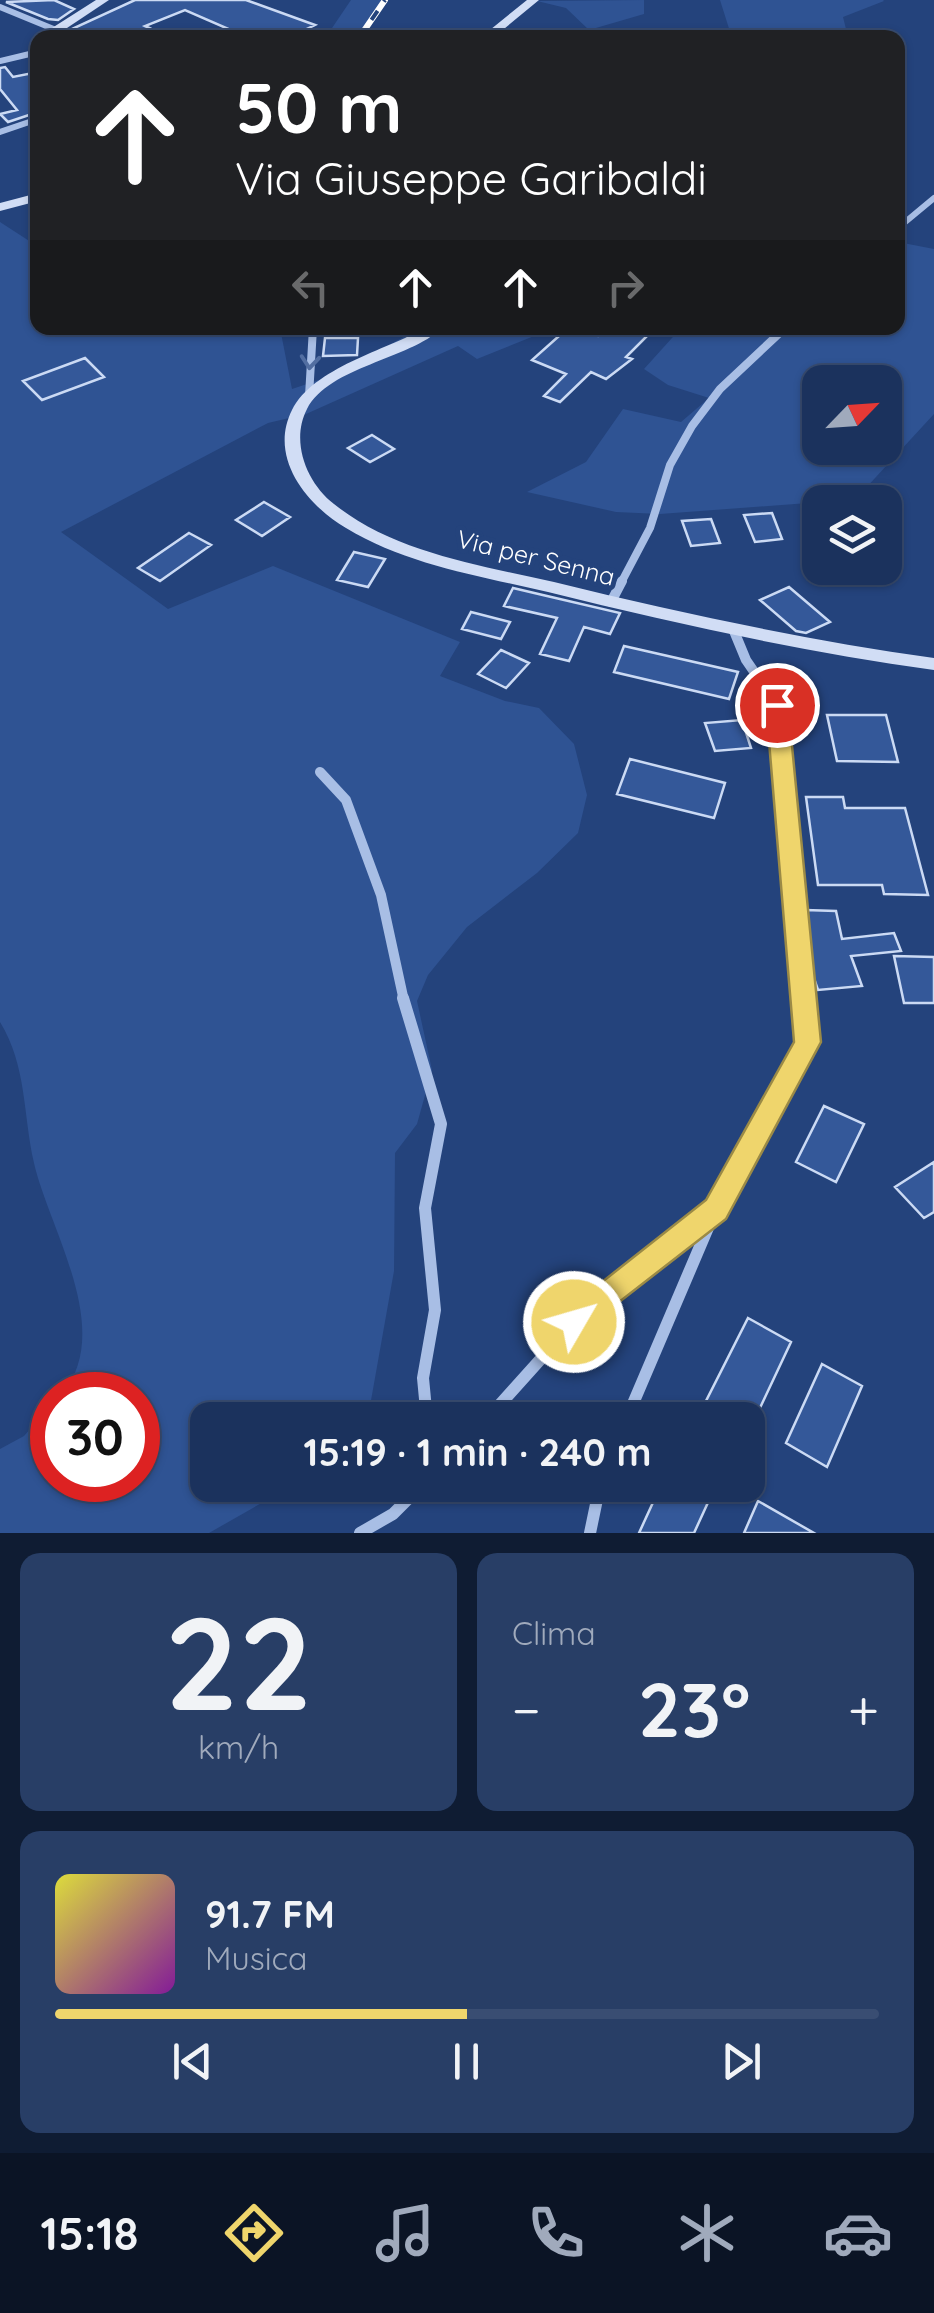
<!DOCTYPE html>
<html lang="it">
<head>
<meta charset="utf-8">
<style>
  body { margin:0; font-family:Quicksand,sans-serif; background:#283e66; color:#f1f3f6; height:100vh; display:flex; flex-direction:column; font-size:38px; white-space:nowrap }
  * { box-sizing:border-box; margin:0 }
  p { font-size:32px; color:#a0aabc }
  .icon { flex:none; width:55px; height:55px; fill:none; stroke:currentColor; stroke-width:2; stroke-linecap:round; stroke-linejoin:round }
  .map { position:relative; height:1533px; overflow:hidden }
  .drawer { display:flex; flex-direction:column; gap:20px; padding:20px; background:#0f1c33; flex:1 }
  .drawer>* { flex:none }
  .top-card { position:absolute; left:30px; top:30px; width:875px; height:305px; border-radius:20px; box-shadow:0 2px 8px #0004,0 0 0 2px #394d72; background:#202124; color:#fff; overflow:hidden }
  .needle { width:65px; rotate:65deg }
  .buttons { position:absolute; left:802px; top:365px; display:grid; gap:20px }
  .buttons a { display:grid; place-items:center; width:100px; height:100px; border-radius:20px; background:#1b325d; box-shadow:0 2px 8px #0004,0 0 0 2px #394d72; font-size:50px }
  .speed { position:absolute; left:30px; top:1372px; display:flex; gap:20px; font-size:50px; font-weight:700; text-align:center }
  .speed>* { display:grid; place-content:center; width:130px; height:130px; border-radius:50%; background:#1b325d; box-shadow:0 2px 8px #0004,0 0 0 2px #394d72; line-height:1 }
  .speed .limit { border:15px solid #d22; background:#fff; color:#111 }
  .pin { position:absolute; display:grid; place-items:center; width:85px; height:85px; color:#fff; margin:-42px; border:5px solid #fff; border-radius:50%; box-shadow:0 2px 10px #0007 }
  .me { position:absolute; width:110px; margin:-55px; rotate:52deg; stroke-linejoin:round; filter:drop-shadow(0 0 8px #0008) }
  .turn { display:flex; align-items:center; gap:35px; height:210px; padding:0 40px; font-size:45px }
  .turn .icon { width:130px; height:130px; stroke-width:2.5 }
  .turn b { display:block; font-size:70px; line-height:85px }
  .lanes { display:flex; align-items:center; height:95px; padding:0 40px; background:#0003; justify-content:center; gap:50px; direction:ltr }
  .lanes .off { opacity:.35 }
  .big { font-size:75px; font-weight:700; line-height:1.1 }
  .drawer .widget { flex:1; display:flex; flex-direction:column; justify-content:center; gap:15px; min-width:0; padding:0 35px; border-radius:20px; background:#283e66 }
  .drawer .dial { align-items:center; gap:0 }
  .dial b { font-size:130px; line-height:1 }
  .song { display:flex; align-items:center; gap:30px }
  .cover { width:120px; height:120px; border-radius:15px; background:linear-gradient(135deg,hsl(60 70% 55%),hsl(290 70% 35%)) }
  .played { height:10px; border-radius:5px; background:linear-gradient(90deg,#efd56c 50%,#394d72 50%) }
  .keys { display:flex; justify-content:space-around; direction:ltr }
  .heat { display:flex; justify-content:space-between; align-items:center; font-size:55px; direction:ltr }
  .drawer .tiles { flex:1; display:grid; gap:20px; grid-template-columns:1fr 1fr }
  .widget:last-child { grid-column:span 2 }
  .trip { position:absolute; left:190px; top:1402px; width:575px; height:100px; border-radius:20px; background:#1b325d; box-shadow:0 2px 8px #0004,0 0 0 2px #394d72; font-weight:700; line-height:100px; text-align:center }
  .tab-bar { display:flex; height:160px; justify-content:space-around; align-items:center; background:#0b1425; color:#a0aabc }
  .tab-bar .icon { width:70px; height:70px }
  .tab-bar .selected { color:#efd56c }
  .tab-bar b { font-size:45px; color:#f1f3f6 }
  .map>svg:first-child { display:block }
  .green { fill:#2f5393; fill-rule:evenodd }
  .building { fill:#345899; stroke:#cbdaf4; stroke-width:2.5 }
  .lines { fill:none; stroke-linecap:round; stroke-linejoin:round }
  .street-far3 { stroke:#a8bee5; stroke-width:6 }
  .street-far2 { stroke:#a8bee5; stroke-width:8 }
  .street-far1 { stroke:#a8bee5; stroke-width:10 }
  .street { stroke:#a8bee5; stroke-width:12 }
  .secondary { fill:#d1ddf5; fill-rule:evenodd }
  .rail-casing { stroke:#fff; stroke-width:6 }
  .rail { stroke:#24437c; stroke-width:4; stroke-dasharray:11; stroke-linecap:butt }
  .oneway { stroke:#526ea1 }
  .route { fill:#efd56c; stroke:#9b8a46; stroke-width:2.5 }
  .labels { text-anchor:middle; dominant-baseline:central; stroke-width:10; stroke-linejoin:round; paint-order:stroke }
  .street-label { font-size:25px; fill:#fff; stroke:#24437c }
</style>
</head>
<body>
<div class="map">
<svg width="934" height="1533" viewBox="0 0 934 1533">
  <rect width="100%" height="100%" fill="#24437c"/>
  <path class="green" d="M351 0H386L360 37H339L330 31Z
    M644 0V14L589 30 566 8 537 1Z
    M720 0H883L884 1 843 17 848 37 732 38Z
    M0 222 37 246 38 328H280L292 389 334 375 420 328H554L477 359 458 346 306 414 268 423 61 532 168 609 273 566 460 642 440 676 505 701 539 708 574 744 587 795 578 833 537 873 467 927 428 975 417 1001 432 1070 417 1124 395 1153 394 1271 370 1406 363 1420H208V1485H293L209 1533H0V1449L24 1436 52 1404V1480H138V1395H61C116 1332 49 1229 34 1163 23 1115 27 1066 0 1022Z
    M898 242 934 249V414L864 490 821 502 660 514 616 512 527 492 586 462 623 409 681 422 709 398 668 385 644 369 681 328H898ZM820 382H885V448H820Z"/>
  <path class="building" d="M54 0 74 9 58 20 48 19 6 2Z
    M135 0H246L315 25 309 28 331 37 249 38 185 10 145 26 170 38H93L74 28Z
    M5 67 13 77 38 72V112L8 122 0 114 17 110 0 89V68Z
    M568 328 598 336 608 329 623 334 630 328H655L626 357 632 359 606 379 591 372 560 402 544 396 566 374 532 360Z
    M325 338H358L357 355 323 356Z
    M85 358 104 377 42 400 23 381Z
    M372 435 394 449 370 462 348 448Z
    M264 502 290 517 262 536 236 520Z
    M772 513 782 539 755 542 744 515Z
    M711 519 720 543 691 546 682 521Z
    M189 533 211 545 160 581 138 568Z
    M354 552 385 559 368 587 337 580Z
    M789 587 830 622 806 633 796 631 760 600Z
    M513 588 547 596 620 613 610 634 584 627 569 661 540 654 557 618 504 606Z
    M471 612 510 622 501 639 462 629Z
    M624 646 738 672 729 699 614 672Z
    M501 650 529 663 506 688 478 674Z
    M827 715H886L898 762 837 761Z
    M742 720 751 748 715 751 705 723Z
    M630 759 725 783 714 818 617 794Z
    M806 797H843L845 808H905L928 895 884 894 882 885H818Z
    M805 910 836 911 842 939 894 933 901 951 851 956 862 986 818 990 809 964Z
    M894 956 934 957V1003H904Z
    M824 1106 864 1124 836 1182 796 1162Z
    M934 1162V1212L924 1218 895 1187Z
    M748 1318 791 1342 751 1427 748 1420 706 1401Z
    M822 1364 862 1386 827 1467 786 1443Z
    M661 1485H716L694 1533H639Z
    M758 1501 814 1533H744Z"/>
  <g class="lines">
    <path class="street-far3" d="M0 7 56 30
      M0 61 38 52
      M0 132 38 119
      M898 228 934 198"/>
    <path class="street-far2" d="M309 396 313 328
      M621 583 650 528 670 465 692 426 720 389 785 328"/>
    <path class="street-far1" d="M611 602 622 581
      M734 631 746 660 777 705 804 1001
      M320 772 346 800 381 895 404 1001"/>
    <path class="street" d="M403 998 441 1124 425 1208 435 1310 423 1378 427 1420
      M486 1420 574 1322 715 1210
      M626 1420 716 1209 808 1043 804 998
      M360 1533 393 1514 422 1485
      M590 1533 600 1485"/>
    <path class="secondary" d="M96 0H109L61 32 58 38H47L52 28Z
      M527 0H539L493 38H480Z
      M38 193V201L0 211V203Z
      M425 328H442C408 360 330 366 307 409 290 442 307 483 334 504 395 553 480 565 554 582 680 613 806 640 934 658V670C804 652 676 624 548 592 480 576 407 565 346 528 307 505 268 458 292 410 313 368 386 350 425 328Z"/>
    <g class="rail-casing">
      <path id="rail" d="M359 38 385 0"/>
    </g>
    <use href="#rail" class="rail"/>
  </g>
  <defs><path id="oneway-chevron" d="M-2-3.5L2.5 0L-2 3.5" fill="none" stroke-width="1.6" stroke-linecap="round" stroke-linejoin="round" transform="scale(2.5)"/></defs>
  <use class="oneway" href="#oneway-chevron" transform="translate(310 362) rotate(95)"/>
  <path class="route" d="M777 697 788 705 821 1042 726 1219 574 1337 564 1333 559 1322 564 1312 706 1200 794 1042 766 705Z"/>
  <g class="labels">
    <g class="street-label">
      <text transform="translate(536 557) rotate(14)">Via per Senna</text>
    </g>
  </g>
</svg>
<div class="buttons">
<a><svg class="needle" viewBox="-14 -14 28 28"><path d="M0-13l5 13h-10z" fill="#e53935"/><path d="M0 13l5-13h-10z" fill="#a0aabc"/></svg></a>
<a><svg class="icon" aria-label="layers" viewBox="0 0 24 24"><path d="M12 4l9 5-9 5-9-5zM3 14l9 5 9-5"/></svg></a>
</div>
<div class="speed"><div class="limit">30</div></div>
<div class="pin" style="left:777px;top:705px;background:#d93025"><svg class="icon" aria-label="arrive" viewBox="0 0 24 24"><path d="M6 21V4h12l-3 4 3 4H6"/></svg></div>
<svg class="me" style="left:574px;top:1322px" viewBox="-20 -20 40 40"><circle r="17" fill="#efd56c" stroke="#fff" stroke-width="3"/><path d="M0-11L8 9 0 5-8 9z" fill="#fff"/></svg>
<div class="trip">15:19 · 1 min · 240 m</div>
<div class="top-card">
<div class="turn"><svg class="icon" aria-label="ahead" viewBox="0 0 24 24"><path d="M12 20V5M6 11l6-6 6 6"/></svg><div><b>50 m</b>Via Giuseppe Garibaldi</div></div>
<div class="lanes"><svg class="icon off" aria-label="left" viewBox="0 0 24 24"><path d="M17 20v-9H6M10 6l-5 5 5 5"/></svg><svg class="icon" aria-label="ahead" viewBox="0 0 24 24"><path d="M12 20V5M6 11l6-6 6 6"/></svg><svg class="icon" aria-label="ahead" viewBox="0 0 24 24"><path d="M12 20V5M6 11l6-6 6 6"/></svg><svg class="icon off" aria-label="right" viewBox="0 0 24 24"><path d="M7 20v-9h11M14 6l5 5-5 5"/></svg></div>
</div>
</div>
<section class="drawer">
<div class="tiles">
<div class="widget dial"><b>22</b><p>km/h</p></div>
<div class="widget"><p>Clima</p>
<div class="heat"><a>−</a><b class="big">23°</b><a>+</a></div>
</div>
<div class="widget">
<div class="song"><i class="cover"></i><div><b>91.7 FM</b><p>Musica</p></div></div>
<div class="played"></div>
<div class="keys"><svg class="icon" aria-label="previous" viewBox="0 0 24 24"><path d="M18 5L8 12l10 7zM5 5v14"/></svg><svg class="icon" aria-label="pause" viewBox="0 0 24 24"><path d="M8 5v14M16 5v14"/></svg><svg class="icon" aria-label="next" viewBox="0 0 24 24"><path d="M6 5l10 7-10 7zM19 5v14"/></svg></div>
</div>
</div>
</section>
<nav class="tab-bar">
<b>15:18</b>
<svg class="icon selected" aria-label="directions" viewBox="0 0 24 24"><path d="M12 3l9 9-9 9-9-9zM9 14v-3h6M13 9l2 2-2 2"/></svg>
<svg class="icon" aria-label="music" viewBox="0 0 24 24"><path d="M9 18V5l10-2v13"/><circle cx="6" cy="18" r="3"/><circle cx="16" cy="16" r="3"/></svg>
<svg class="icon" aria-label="phone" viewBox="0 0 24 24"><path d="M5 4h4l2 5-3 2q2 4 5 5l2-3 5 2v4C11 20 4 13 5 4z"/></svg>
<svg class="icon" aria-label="climate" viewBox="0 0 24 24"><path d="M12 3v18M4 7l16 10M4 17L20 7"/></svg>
<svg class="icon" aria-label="car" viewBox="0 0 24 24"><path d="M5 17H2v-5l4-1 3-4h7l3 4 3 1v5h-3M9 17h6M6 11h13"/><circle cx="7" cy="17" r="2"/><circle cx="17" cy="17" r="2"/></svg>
</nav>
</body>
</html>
